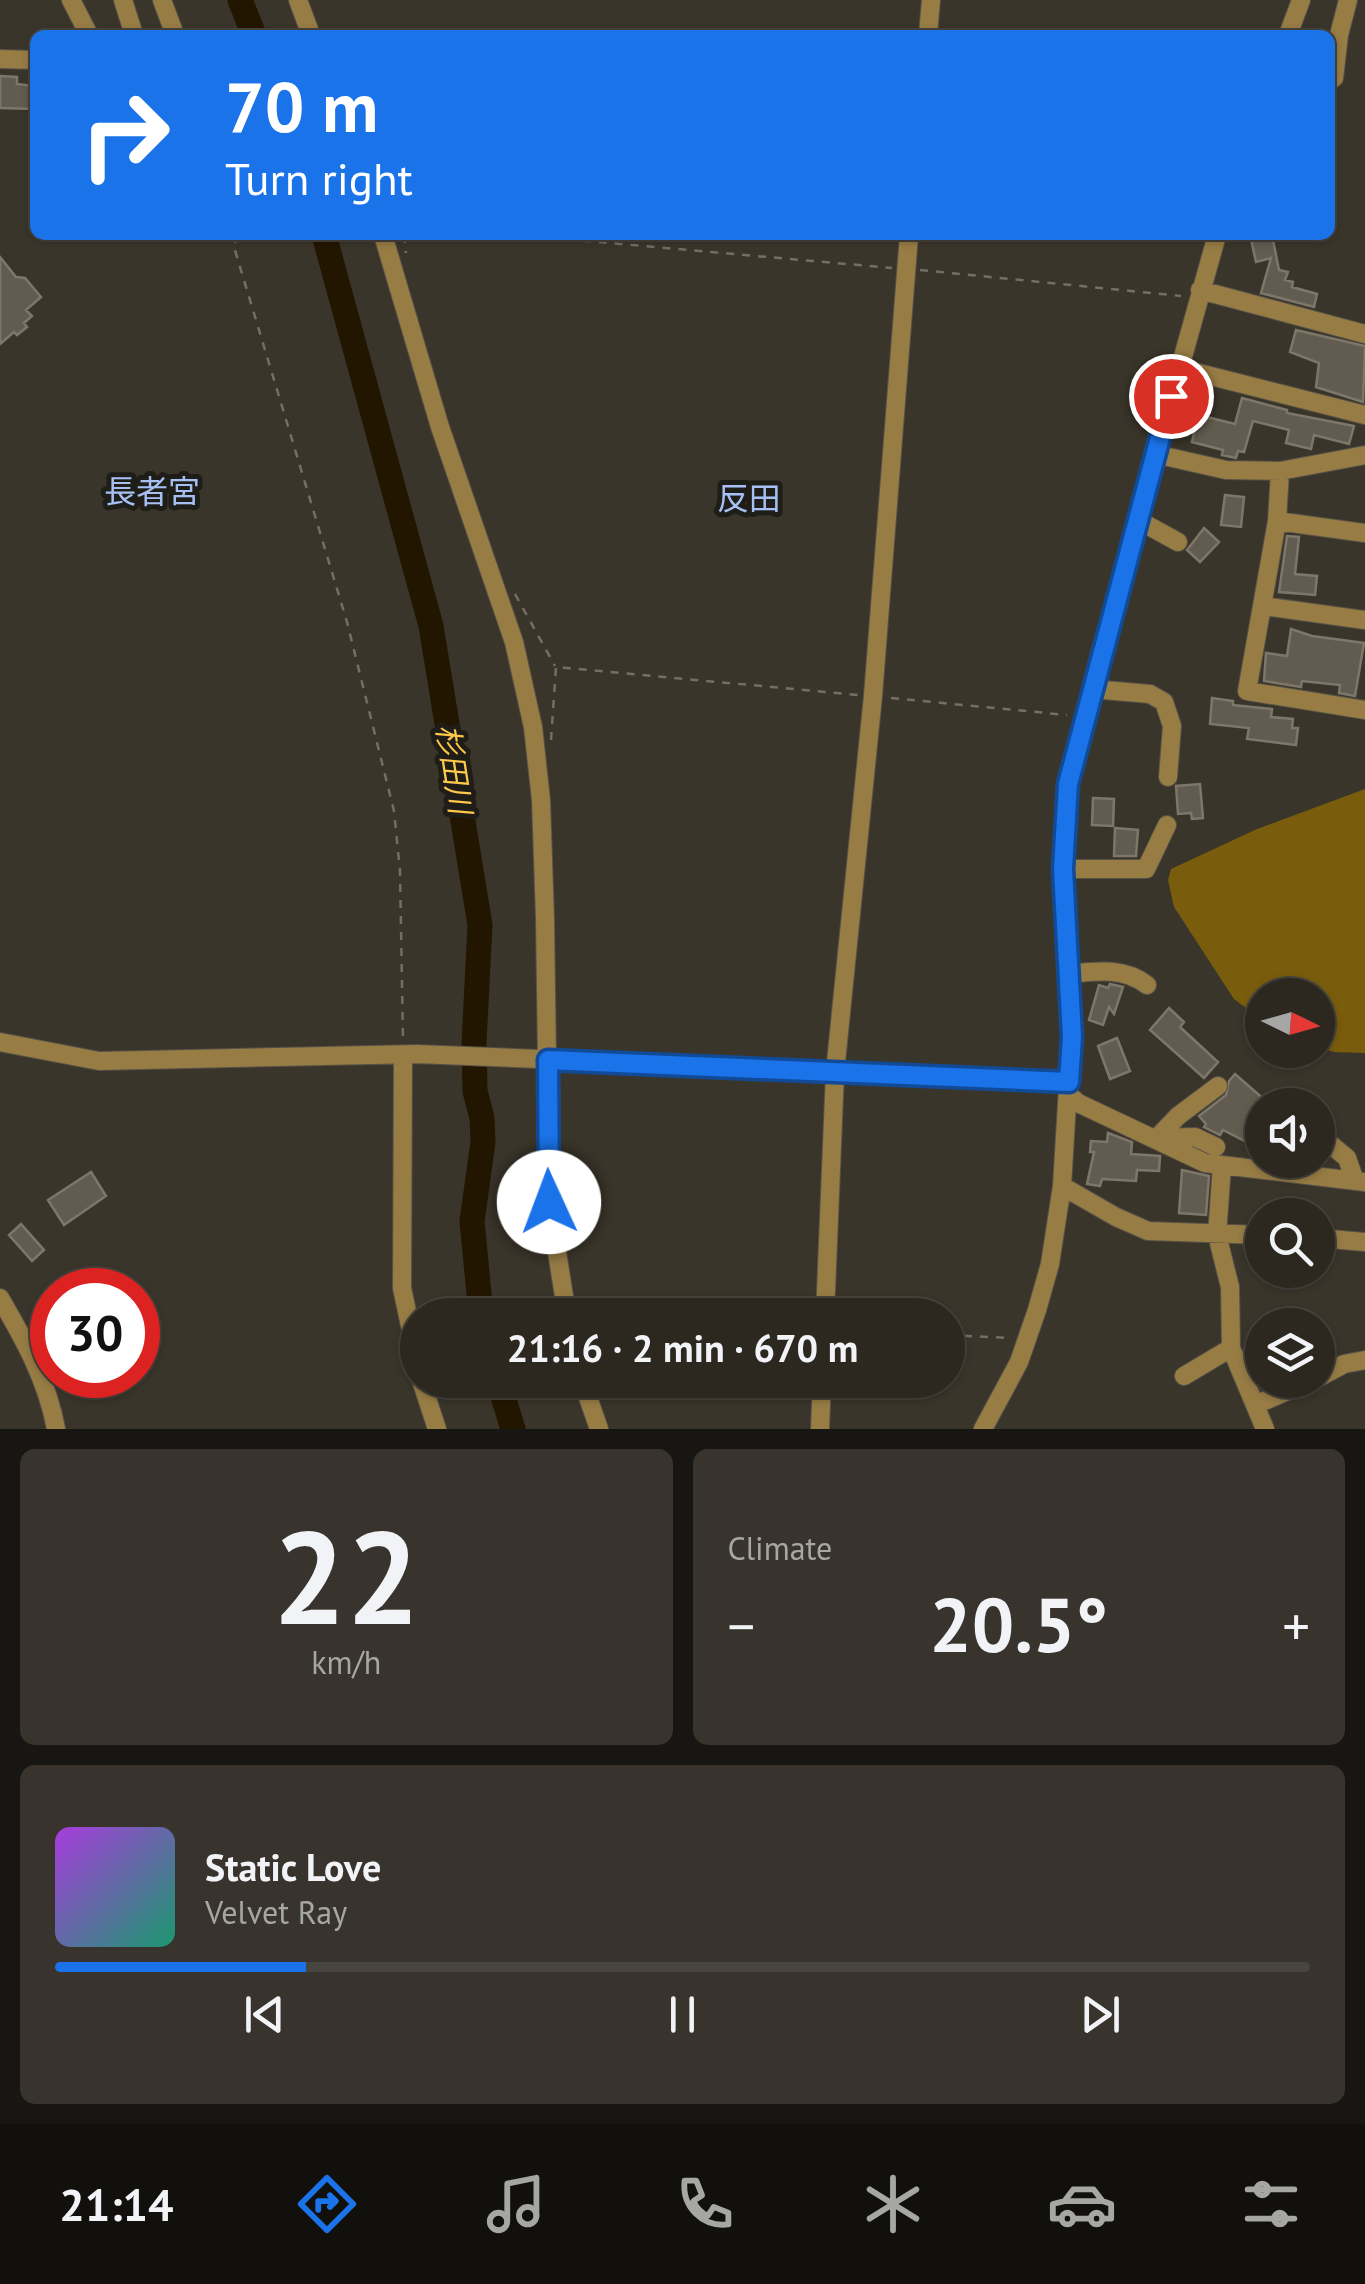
<!DOCTYPE html>
<html lang="en">
<head>
<meta charset="utf-8">
<style>
  body { margin:0; font-family:"PT Sans","Noto Sans JP",sans-serif; background:#38342d; color:#f1f3f6; height:100vh; display:flex; flex-direction:column; font-size:38px; white-space:nowrap }
  * { box-sizing:border-box; margin:0 }
  p { font-size:32px; color:#a6a6a5 }
  .icon { flex:none; width:55px; height:55px; fill:none; stroke:currentColor; stroke-width:2; stroke-linecap:round; stroke-linejoin:round }
  .map { position:relative; height:1429px; overflow:hidden }
  .drawer { display:flex; flex-direction:column; gap:20px; padding:20px; background:#181612; flex:1 }
  .drawer>* { flex:none }
  .top-card { position:absolute; left:30px; top:30px; width:1305px; height:210px; border-radius:15px; box-shadow:0 2px 8px #0004,0 0 0 2px #48443e; background:#1a73e8; color:#fff; overflow:hidden }
  .needle { width:65px; rotate:95deg }
  .buttons { position:absolute; left:1245px; top:978px; display:grid; gap:20px }
  .buttons a { display:grid; place-items:center; width:90px; height:90px; border-radius:50%; background:#2c2820; box-shadow:0 2px 8px #0004,0 0 0 2px #48443e; font-size:50px }
  .speed { position:absolute; left:30px; top:1268px; display:flex; gap:20px; font-size:50px; font-weight:700; text-align:center }
  .speed>* { display:grid; place-content:center; width:130px; height:130px; border-radius:50%; background:#2c2820; box-shadow:0 2px 8px #0004,0 0 0 2px #48443e; line-height:1 }
  .speed .limit { border:15px solid #d22; background:#fff; color:#111 }
  .pin { position:absolute; display:grid; place-items:center; width:85px; height:85px; color:#fff; margin:-42px; border:5px solid #fff; border-radius:50%; box-shadow:0 2px 10px #0007 }
  .me { position:absolute; width:110px; margin:-55px; rotate:358deg; stroke-linejoin:round; filter:drop-shadow(0 0 8px #0008) }
  .turn { display:flex; align-items:center; gap:35px; height:210px; padding:0 30px; font-size:45px }
  .turn .icon { width:130px; height:130px; stroke-width:2.5 }
  .turn b { display:block; font-size:70px; line-height:85px }
  .big { font-size:75px; font-weight:700; line-height:1.1 }
  .drawer .widget { flex:1; display:flex; flex-direction:column; justify-content:center; gap:15px; min-width:0; padding:0 35px; border-radius:15px; background:#38342d }
  .drawer .dial { align-items:center; gap:0 }
  .dial b { font-size:130px; line-height:1 }
  .song { display:flex; align-items:center; gap:30px }
  .cover { width:120px; height:120px; border-radius:15px; background:linear-gradient(135deg,hsl(280 70% 55%),hsl(160 70% 35%)) }
  .played { height:10px; border-radius:5px; background:linear-gradient(90deg,#1a73e8 20%,#48443e 20%) }
  .keys { display:flex; justify-content:space-around; direction:ltr }
  .heat { display:flex; justify-content:space-between; align-items:center; font-size:55px; direction:ltr }
  .drawer .tiles { flex:1; display:grid; gap:20px; grid-template-columns:1fr 1fr }
  .widget:last-child { grid-column:span 2 }
  .trip { position:absolute; left:400px; top:1298px; width:565px; height:100px; border-radius:50px; background:#2c2820; box-shadow:0 2px 8px #0004,0 0 0 2px #48443e; font-weight:700; line-height:100px; text-align:center }
  .menu { display:flex; height:160px; justify-content:space-around; align-items:center; background:#12100d; color:#a6a6a5 }
  .menu .icon { width:70px; height:70px }
  .menu .selected { color:#1a73e8 }
  .menu b { font-size:45px; color:#f1f3f6 }
  .map>svg:first-child { display:block }
  .forest { fill:#7a5c0d }
  .lines { fill:none; stroke-linecap:round; stroke-linejoin:round }
  .river { stroke:#231600; stroke-width:25 }
  .building { fill:#625c50; stroke:#7d776a; stroke-width:2.5 }
  .minor-casing { stroke:#575248; stroke-width:20 }
  .path { stroke:#736f66; stroke-width:2.5; stroke-dasharray:8 8; stroke-linecap:butt }
  .minor { stroke:#977c44; stroke-width:18 }
  .route-casing { stroke:#114b97; stroke-width:25 }
  .route { stroke:#1a73e8; stroke-width:18 }
  .labels { text-anchor:middle; dominant-baseline:central; stroke-width:10; stroke-linejoin:round; paint-order:stroke }
  .water-label { font-size:30px; font-style:italic; fill:#fec84b; stroke:#1f1d18 }
  .quarter-label { font-size:32px; fill:#a6c0f4; stroke:#1f1d18 }
</style>
</head>
<body>
<div class="map">
<svg width="1365" height="1429" viewBox="0 0 1365 1429">
  <rect width="100%" height="100%" fill="#3a352a"/>
  <path class="forest" d="M1365 789V1053L1334 1052 1318 1047V995H1262V1020L1234 999 1174 907 1168 880 1171 869 1257 829Z"/>
  <g class="lines">
    <path class="river" d="M240 0 254 35
      M324 235 431 626 480 925 474 1043 475 1091 482 1118 483 1142 472 1221 481 1315
      M498 1380 513 1429"/>
  </g>
  <path class="building" d="M0 76 17 77V84L35 86V109L0 108Z
    M1250 235H1272L1279 270 1288 272 1285 280 1293 282 1292 287 1317 294 1314 307 1261 293 1271 258 1256 262Z
    M0 257 16 277 25 278 41 297 26 310 32 316 24 323 27 327 17 335 14 332 0 344Z
    M1296 330 1365 346 1363 402 1316 387 1319 363 1290 352Z
    M1242 398 1287 410V413L1354 426 1349 444 1314 435 1311 449 1286 443 1289 430 1253 421 1244 452 1238 451 1236 458 1222 455 1223 450 1192 442 1194 433 1191 432 1195 414 1235 424Z
    M1225 495 1244 497 1241 527 1221 525Z
    M1204 528 1219 542 1200 562 1187 550Z
    M1287 536 1299 537 1295 574 1317 576 1315 595 1279 592Z
    M1291 629 1312 636 1364 643 1355 696 1339 693 1340 685 1302 681 1301 687 1264 681 1266 653 1287 656Z
    M1212 698 1233 701V705L1272 709 1271 717 1293 719 1292 728H1298L1296 745 1247 739 1249 728 1210 724Z
    M1200 784 1203 818 1192 819 1191 813 1178 814 1176 786Z
    M1093 798 1114 799 1113 826 1092 825Z
    M1115 828 1138 830 1136 856H1114Z
    M1110 984 1123 987 1114 1014 1109 1007 1103 1025 1089 1020 1099 985 1108 988Z
    M1169 1008 1184 1022 1180 1027 1218 1062 1204 1078 1150 1030Z
    M1117 1038 1130 1071 1110 1079 1098 1046Z
    M1235 1074 1266 1101 1247 1122 1262 1130V1150L1223 1130 1220 1135 1204 1127 1206 1124 1199 1116 1226 1095 1229 1081Z
    M1108 1133 1132 1142 1131 1154 1160 1156 1159 1171 1137 1170 1136 1181 1102 1179 1100 1186 1087 1184 1094 1152H1090L1091 1141 1107 1142Z
    M1182 1170 1209 1176 1206 1215 1179 1213Z
    M91 1172 106 1196 64 1225 48 1200Z
    M21 1224 44 1250 32 1261 9 1235Z"/>
  <g class="lines">
    <g class="minor-casing">
      <path id="minor" d="M71 0 89 35
        M123 0 134 35
        M162 0 175 35
        M298 0 311 35
        M928 35 931 0
        M1288 35 1301 0
        M0 59 35 60
        M1334 78 1339 35 1348 0
        M383 235 440 427 514 642 533 727 541 800 545 919 549 1202 567 1315
        M1200 290 1365 334
        M1179 368 1365 415
        M1155 454 1226 470 1280 471 1365 455
        M1280 471 1277 521 1247 691 1365 710
        M1138 520 1178 542
        M1277 521 1365 533
        M1263 606 1365 620
        M1092 689 1150 694 1164 702 1172 726 1168 777
        M1063 869H1146L1167 825
        M1067 974C1096 971 1124 967 1147 985
        M0 1042 99 1061 417 1054 1069 1081
        M403 1055 402 1288 418 1363
        M1069 1095 1078 1103 1205 1163 1365 1182
        M1318 1134 1347 1158 1355 1181
        M1157 1138 1178 1116 1218 1086
        M1157 1138 1195 1137 1216 1147
        M1222 1165 1217 1235 1230 1287 1231 1348 1265 1429
        M1062 1186 1116 1217 1148 1231 1262 1235
        M1318 1238 1365 1242
        M0 1298C25 1341 47 1380 56 1429
        M825 1315 835 1072 873 696 909 235
        M1184 1376 1231 1348
        M1318 1378 1344 1364 1365 1360
        M421 1380 437 1429
        M582 1380 599 1429
        M1255 1405 1313 1380
        M820 1429 822 1380
        M983 1429 1019 1362 1037 1310 1050 1264 1062 1186 1071 1037 1063 869 1068 784 1099 657 1217 235"/>
    </g>
    <path class="path" d="M237 235 234 247 347 622 394 811 400 871 403 1040
      M404 235 406 253
      M519 235 892 268
      M920 270 1181 296
      M515 594 555 666
      M891 698 1067 715
      M551 740 556 667 858 695
      M948 1335 1011 1338"/>
    <use href="#minor" class="minor"/>
  </g>
  <g class="lines">
    <g class="route-casing">
      <path id="route" d="M549 1202 548 1060 1069 1082 1072 1037 1063 869 1068 784 1171 396"/>
    </g>
    <use href="#route" class="route"/>
  </g>
  <g class="labels">
    <g class="water-label">
      <text transform="translate(455 769) rotate(81)">杉田川</text>
    </g>
    <g class="quarter-label">
      <text x="152" y="491">長者宮</text>
      <text x="749" y="498">反田</text>
    </g>
  </g>
</svg>
<div class="buttons">
<a><svg class="needle" viewBox="-14 -14 28 28"><path d="M0-13l5 13h-10z" fill="#e53935"/><path d="M0 13l5-13h-10z" fill="#a6a6a5"/></svg></a>
<a><svg class="icon" aria-label="sound" viewBox="0 0 24 24"><path d="M4 9h4l5-4v14l-5-4H4zM17 9q2 3 0 6"/></svg></a>
<a><svg class="icon" aria-label="search" viewBox="0 0 24 24"><circle cx="10" cy="10" r="6"/><path d="M15 15l6 6"/></svg></a>
<a><svg class="icon" aria-label="layers" viewBox="0 0 24 24"><path d="M12 4l9 5-9 5-9-5zM3 14l9 5 9-5"/></svg></a>
</div>
<div class="speed"><div class="limit">30</div></div>
<div class="pin" style="left:1171px;top:396px;background:#d93025"><svg class="icon" aria-label="arrive" viewBox="0 0 24 24"><path d="M6 21V4h12l-3 4 3 4H6"/></svg></div>
<svg class="me" style="left:549px;top:1202px" viewBox="-20 -20 40 40"><circle r="19" fill="#fff"/><path d="M0-13L10 11 0 6-10 11z" fill="#1a73e8"/></svg>
<div class="trip">21:16 · 2 min · 670 m</div>
<div class="top-card">
<div class="turn"><svg class="icon" aria-label="right" viewBox="0 0 24 24"><path d="M7 20v-9h11M14 6l5 5-5 5"/></svg><div><b>70 m</b>Turn right</div></div>
</div>
</div>
<section class="drawer">
<div class="tiles">
<div class="widget dial"><b>22</b><p>km/h</p></div>
<div class="widget"><p>Climate</p>
<div class="heat"><a>−</a><b class="big">20.5°</b><a>+</a></div>
</div>
<div class="widget">
<div class="song"><i class="cover"></i><div><b>Static Love</b><p>Velvet Ray</p></div></div>
<div class="played"></div>
<div class="keys"><svg class="icon" aria-label="previous" viewBox="0 0 24 24"><path d="M18 5L8 12l10 7zM5 5v14"/></svg><svg class="icon" aria-label="pause" viewBox="0 0 24 24"><path d="M8 5v14M16 5v14"/></svg><svg class="icon" aria-label="next" viewBox="0 0 24 24"><path d="M6 5l10 7-10 7zM19 5v14"/></svg></div>
</div>
</div>
</section>
<nav class="menu">
<b>21:14</b>
<svg class="icon selected" aria-label="directions" viewBox="0 0 24 24"><path d="M12 3l9 9-9 9-9-9zM9 14v-3h6M13 9l2 2-2 2"/></svg>
<svg class="icon" aria-label="music" viewBox="0 0 24 24"><path d="M9 18V5l10-2v13"/><circle cx="6" cy="18" r="3"/><circle cx="16" cy="16" r="3"/></svg>
<svg class="icon" aria-label="phone" viewBox="0 0 24 24"><path d="M5 4h4l2 5-3 2q2 4 5 5l2-3 5 2v4C11 20 4 13 5 4z"/></svg>
<svg class="icon" aria-label="climate" viewBox="0 0 24 24"><path d="M12 3v18M4 7l16 10M4 17L20 7"/></svg>
<svg class="icon" aria-label="car" viewBox="0 0 24 24"><path d="M5 17H2v-5l4-1 3-4h7l3 4 3 1v5h-3M9 17h6M6 11h13"/><circle cx="7" cy="17" r="2"/><circle cx="17" cy="17" r="2"/></svg>
<svg class="icon" aria-label="filters" viewBox="0 0 24 24"><path d="M4 7h16M4 17h16"/><circle cx="9" cy="7" r="2"/><circle cx="15" cy="17" r="2"/></svg>
</nav>
</body>
</html>
